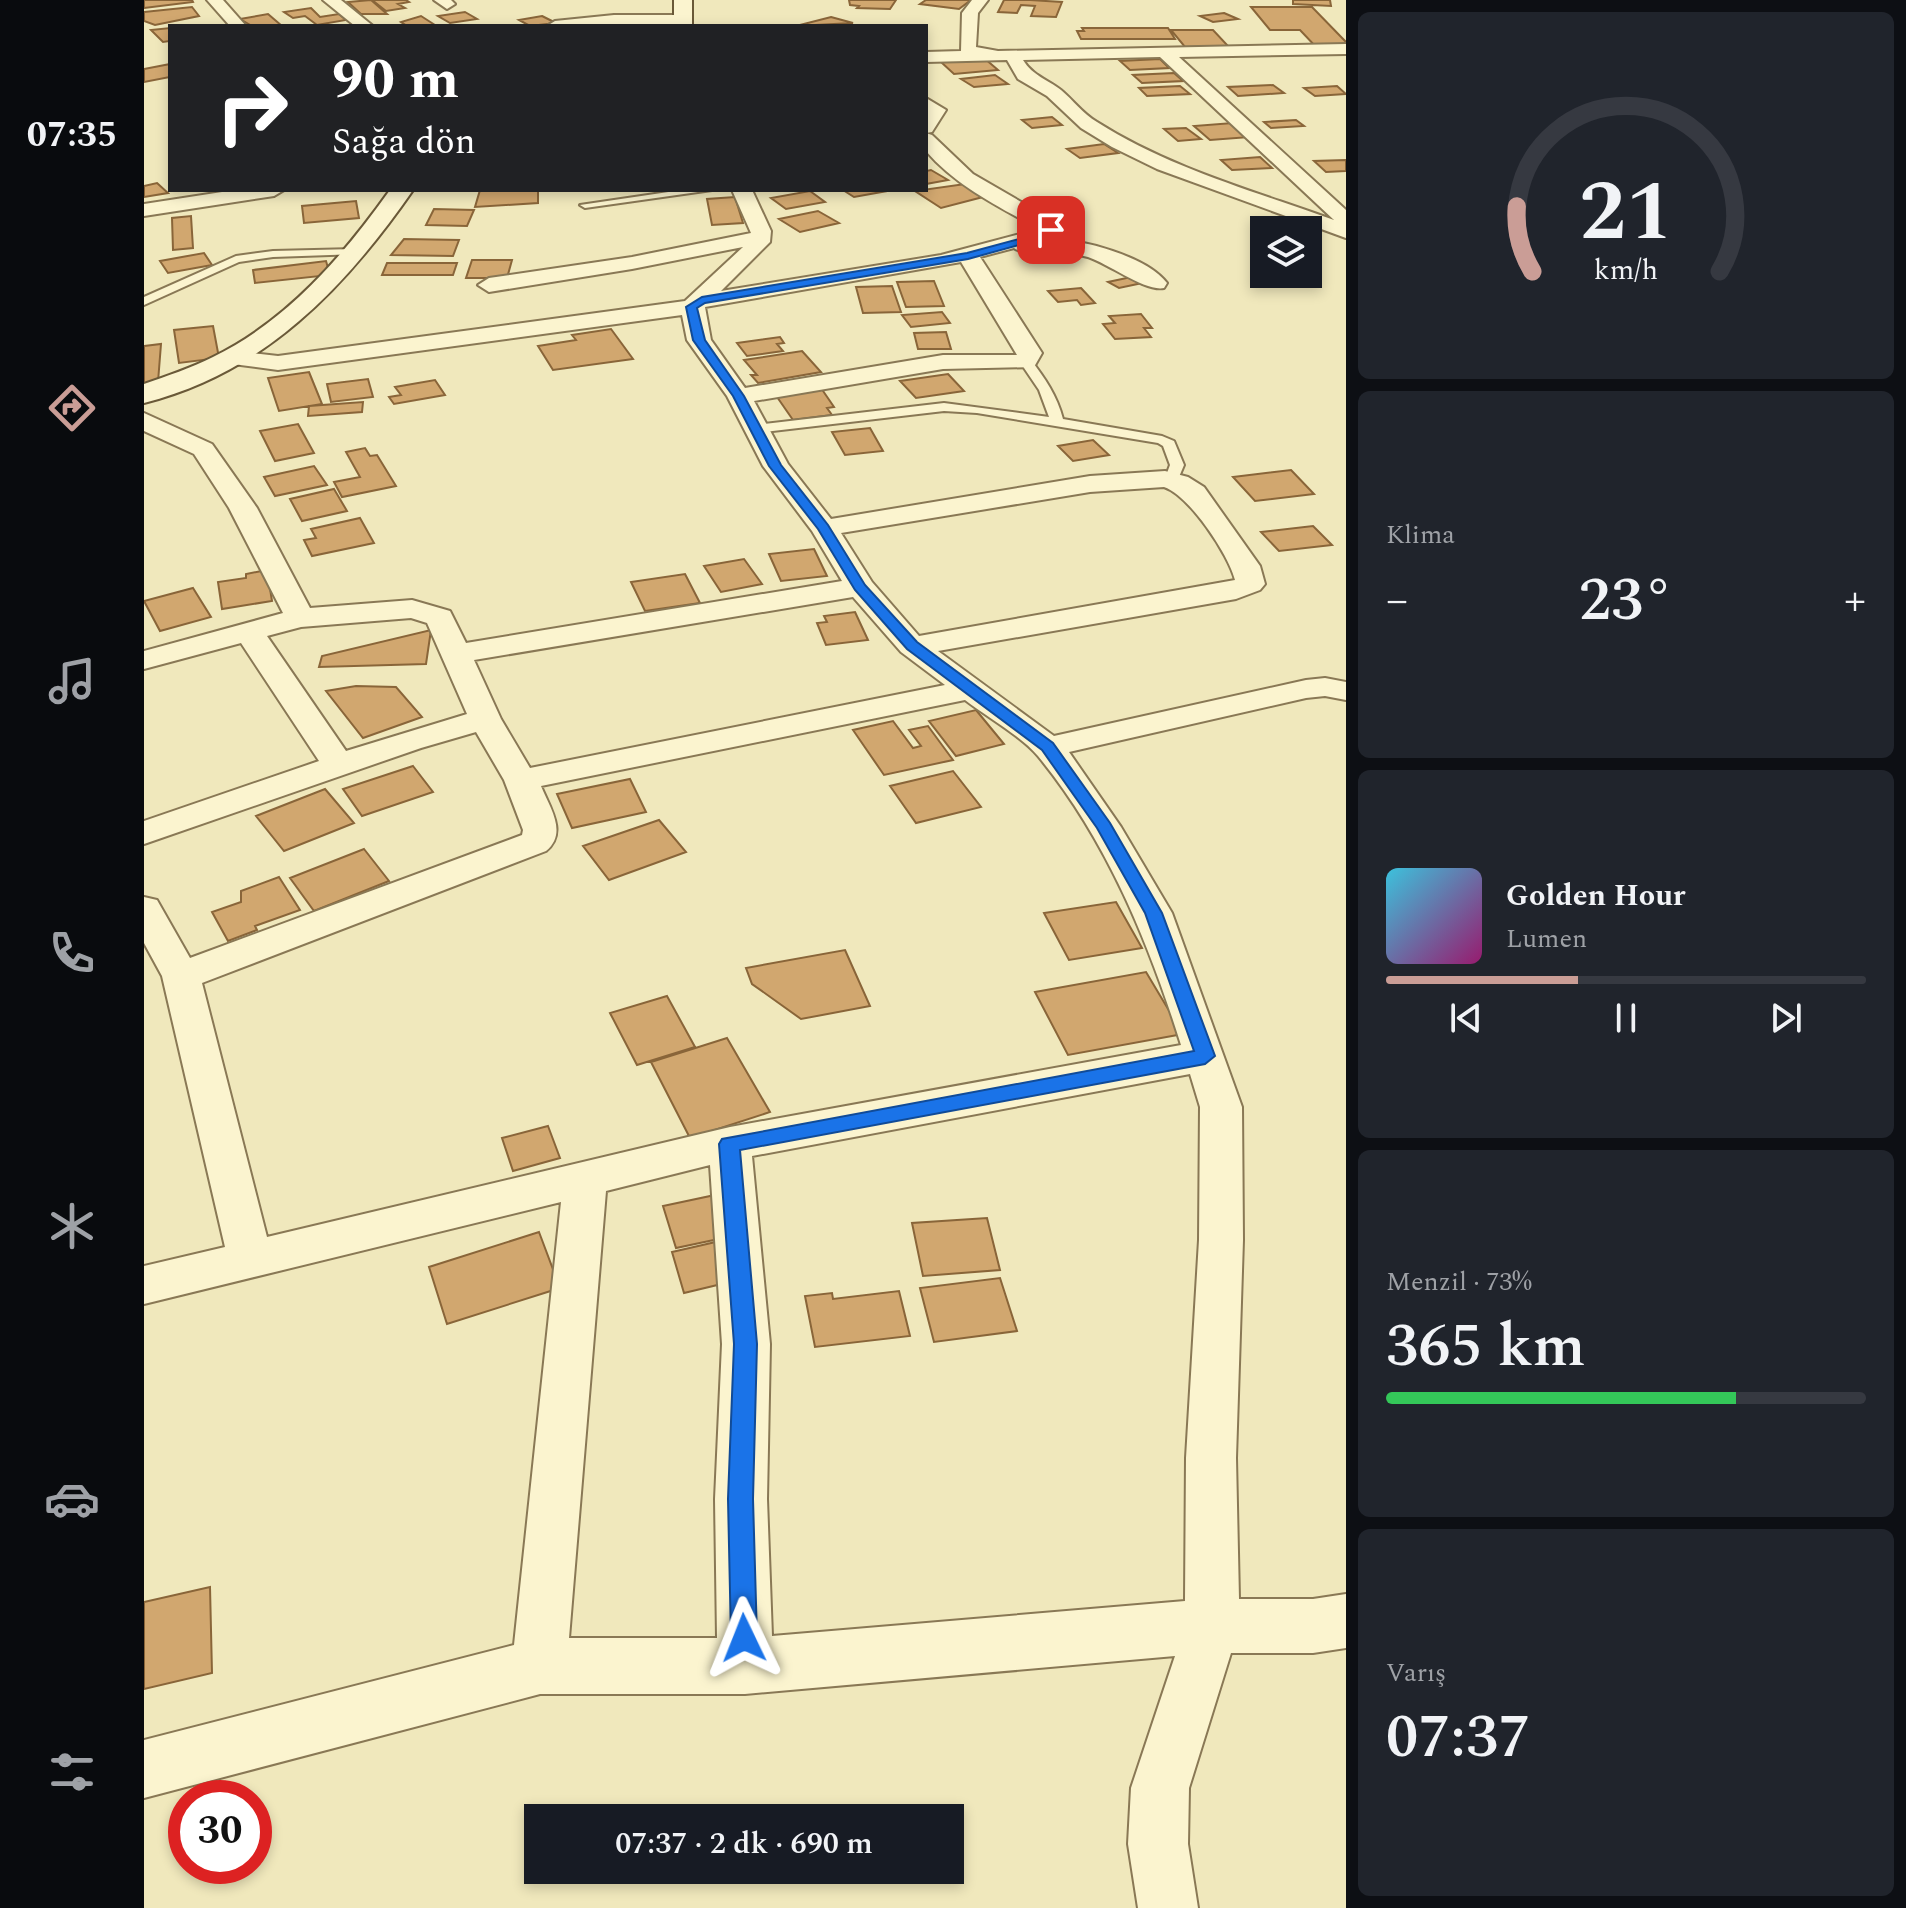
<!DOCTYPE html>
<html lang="tr">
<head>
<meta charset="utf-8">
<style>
  body { margin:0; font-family:Spectral,serif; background:#20242c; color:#f1f3f6; height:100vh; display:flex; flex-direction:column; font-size:30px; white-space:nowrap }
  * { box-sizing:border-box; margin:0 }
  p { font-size:26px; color:#9ea1a6 }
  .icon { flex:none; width:44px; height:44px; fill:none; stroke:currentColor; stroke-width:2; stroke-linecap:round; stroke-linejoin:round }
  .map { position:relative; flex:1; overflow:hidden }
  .panel { display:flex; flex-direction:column; gap:12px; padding:12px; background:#0d0f14; width:560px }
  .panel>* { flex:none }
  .hud { position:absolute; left:24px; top:24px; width:760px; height:168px; border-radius:0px; box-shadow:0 4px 12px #0003; background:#202124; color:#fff; overflow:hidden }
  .buttons { position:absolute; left:1106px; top:216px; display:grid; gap:16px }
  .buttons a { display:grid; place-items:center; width:72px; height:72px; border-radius:0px; background:#171b24; box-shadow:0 4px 12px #0003; font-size:40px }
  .speed { position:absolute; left:24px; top:1780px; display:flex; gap:16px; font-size:40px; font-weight:700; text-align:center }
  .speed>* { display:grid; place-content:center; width:104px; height:104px; border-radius:50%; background:#171b24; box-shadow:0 4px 12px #0003; line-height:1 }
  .speed .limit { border:12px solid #d22; background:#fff; color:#111 }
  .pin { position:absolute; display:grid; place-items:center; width:68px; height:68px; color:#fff; margin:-34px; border-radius:16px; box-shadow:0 4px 12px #0006 }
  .me { position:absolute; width:88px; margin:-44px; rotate:358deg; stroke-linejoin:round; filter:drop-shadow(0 0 6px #0008) }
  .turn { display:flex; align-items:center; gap:28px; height:168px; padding:0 32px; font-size:36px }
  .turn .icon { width:104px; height:104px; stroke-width:2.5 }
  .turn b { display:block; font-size:56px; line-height:68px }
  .big { font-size:60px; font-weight:600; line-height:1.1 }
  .panel .card { flex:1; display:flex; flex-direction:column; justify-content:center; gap:12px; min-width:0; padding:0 28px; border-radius:12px; background:#20242c }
  .panel .dial { align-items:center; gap:0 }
  .dial svg { height:208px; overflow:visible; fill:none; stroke:#363941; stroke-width:7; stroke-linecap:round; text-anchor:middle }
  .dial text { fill:#f1f3f6; stroke:none }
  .song { display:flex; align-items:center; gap:24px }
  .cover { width:96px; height:96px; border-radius:12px; background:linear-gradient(135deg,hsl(190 70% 55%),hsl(320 70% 35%)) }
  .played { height:8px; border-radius:4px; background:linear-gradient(90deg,#ca9d96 40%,#363941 40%) }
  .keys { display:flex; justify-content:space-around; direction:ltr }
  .heat { display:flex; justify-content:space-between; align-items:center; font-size:44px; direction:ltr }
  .charge { height:12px; border-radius:6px; background:linear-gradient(90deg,#34c759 73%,#363941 0) }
  .trip { position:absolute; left:380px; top:1804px; width:440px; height:80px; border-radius:0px; background:#171b24; box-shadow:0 4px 12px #0003; font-weight:600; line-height:80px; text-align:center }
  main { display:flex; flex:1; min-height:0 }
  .tabs { display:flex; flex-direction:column; width:144px; justify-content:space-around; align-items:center; background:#090b0e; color:#9ea1a6 }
  .tabs .icon { width:56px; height:56px }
  .tabs .selected { color:#ca9d96 }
  .tabs b { font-size:36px; color:#f1f3f6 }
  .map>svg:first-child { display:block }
  .building { fill:#d1a76f; stroke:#896539; stroke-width:2 }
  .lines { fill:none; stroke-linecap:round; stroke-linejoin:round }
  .lane-casing { stroke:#897855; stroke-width:4 }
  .street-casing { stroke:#897855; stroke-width:4 }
  .secondary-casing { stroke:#6a5938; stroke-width:4 }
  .lane { fill:#fbf4cf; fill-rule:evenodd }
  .street { fill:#fbf4cf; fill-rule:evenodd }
  .secondary { fill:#fbf4cf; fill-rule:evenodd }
  .route { fill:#1a73e8; stroke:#114b97; stroke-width:2 }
</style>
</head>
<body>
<main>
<nav class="tabs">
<b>07:35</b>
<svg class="icon selected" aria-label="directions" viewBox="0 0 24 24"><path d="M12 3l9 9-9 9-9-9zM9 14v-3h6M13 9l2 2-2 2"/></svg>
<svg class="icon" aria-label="music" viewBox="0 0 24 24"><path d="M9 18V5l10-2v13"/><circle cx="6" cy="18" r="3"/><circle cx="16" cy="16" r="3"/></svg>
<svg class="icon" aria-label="phone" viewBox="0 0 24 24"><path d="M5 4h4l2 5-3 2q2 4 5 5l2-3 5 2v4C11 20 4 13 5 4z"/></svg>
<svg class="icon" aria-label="climate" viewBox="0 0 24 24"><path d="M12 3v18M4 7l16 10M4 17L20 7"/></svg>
<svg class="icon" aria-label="car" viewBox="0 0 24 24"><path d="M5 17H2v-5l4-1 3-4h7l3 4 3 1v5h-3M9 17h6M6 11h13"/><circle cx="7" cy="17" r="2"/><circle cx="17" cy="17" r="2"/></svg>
<svg class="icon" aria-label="filters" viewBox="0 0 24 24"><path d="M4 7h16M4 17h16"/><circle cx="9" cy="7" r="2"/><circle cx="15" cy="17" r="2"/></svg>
</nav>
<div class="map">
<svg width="1202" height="1908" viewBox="0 0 1202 1908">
  <rect width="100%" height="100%" fill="#f0e8bc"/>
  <path class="building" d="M0 0H48L49 2 0 8Z
    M227 0 243 14H217L204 2Z
    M228 0H262L265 2 254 4 261 8 242 11Z
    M705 0H752L746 9 713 8 715 6 706 5Z
    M782 0H827L815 9 776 4Z
    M860 0H886L918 2 912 17 887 16 891 6 877 5 873 13 854 12Z
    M1149 0H1186L1187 6 1149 4Z
    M48 7 55 16 11 25 0 21V12Z
    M1107 7H1168L1202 42V48H1173L1156 30H1126Z
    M167 8 176 17 195 14 202 20 173 25 161 16 149 18 140 12Z
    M321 12 333 19 306 23 294 16Z
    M1080 13 1094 19 1069 22 1056 16Z
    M124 14 138 26H108L96 19Z
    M277 16 291 25 263 26 257 22Z
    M398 16 412 23 386 26 375 20Z
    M687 17 709 23 652 26Z
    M26 28V41L19 42 7 30Z
    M938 28H1024L1031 39H937L933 31H940Z
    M1027 30H1069L1084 46 1041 47Z
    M840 58 854 70 810 74 797 62Z
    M1016 59 1025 68 986 70 976 61Z
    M26 64V77L0 82V69Z
    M1030 73 1039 81 998 83 989 75Z
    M851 75 864 84 830 87 817 79Z
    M1129 85 1140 93 1094 96 1084 87Z
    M1036 86 1046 94 1003 96 995 88Z
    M1193 86 1202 94 1171 96 1160 88Z
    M908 117 918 125 888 128 878 120Z
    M1152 120 1160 126 1127 128 1120 122Z
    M1089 123 1106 137 1066 140 1050 126Z
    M1042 128 1057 139 1034 141 1020 129Z
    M960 144 974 153 936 158 923 149Z
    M1116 157 1128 168 1088 170 1077 160Z
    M1202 160V171L1182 172 1170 161Z
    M787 170 804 180 782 184V171Z
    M13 183 24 193 0 197V186Z
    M821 184 839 197 797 208 771 191Z
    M336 190H394V203L331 207Z
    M699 190H742L743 191 710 197Z
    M666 191 681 202 642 209 627 198Z
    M591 197 599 223 568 225 563 199Z
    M212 201 215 218 160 223 158 206Z
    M290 209 330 210 323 226 282 225Z
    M674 211 695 223 656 232 635 219Z
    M47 216 49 248 29 250 28 218Z
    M260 239 315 240 309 256 247 255Z
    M60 253 68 265 24 273 16 261Z
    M328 260H368L363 278H322Z
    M182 261 186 275 111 283 109 270Z
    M243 263H313L309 275H238Z
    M992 276 1003 282 975 288 964 282Z
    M790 281 800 306 762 307 753 282Z
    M748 286 757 312 719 313 712 287Z
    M937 288 951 303 937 305 933 300 914 302 904 291Z
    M798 312 806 323 767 327 758 315Z
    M997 314 1008 328H1000L1007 337 971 339 959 324 971 323 965 316Z
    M69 326 75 358 35 363 30 330Z
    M467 329 489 359 409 370 394 346 432 340 428 335Z
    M802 332 807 349H774L770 333Z
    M636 337 640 343 633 344 639 351 603 356 593 343Z
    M17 344 14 382 0 383V346Z
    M658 351 677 372 614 383 607 375H613L600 360Z
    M165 372 178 404 135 411 124 378Z
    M804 374 820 391 772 398 756 381Z
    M224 379 229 397 187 402 183 384Z
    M291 380 301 395 250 404 245 397 257 395 251 387Z
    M677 388 690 407 683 408 688 415 649 420 631 394Z
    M219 402 218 412 164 416 165 406Z
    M154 424 170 453 131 461 116 431Z
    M726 428 739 451 701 455 688 432Z
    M949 440 965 455 929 461 914 446Z
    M221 448 226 456 233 455 252 486 198 497 190 482 216 477 202 452Z
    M170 466 183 485 131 496 120 477Z
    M1147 470 1170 494 1111 501 1089 477Z
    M190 489 203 511 158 521 146 499Z
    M216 518 230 543 168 556 160 540 172 538 167 529Z
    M1169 526 1188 545 1135 551 1117 532Z
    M670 549 683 576 637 581 625 554Z
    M600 559 618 584 577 592 560 566Z
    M123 570 128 601 78 609 74 582 102 578V574Z
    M541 574 556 603 501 611 487 582Z
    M49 588 67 617 16 631 0 601Z
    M711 612 724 640 682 645 673 623 683 622 680 616Z
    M287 630 282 664 175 667 178 656Z
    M212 686 252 687 278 717 219 738 182 691Z
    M832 710 860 744 812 756 785 721Z
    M749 721 769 748 777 746 765 730 784 726 809 760 740 775 709 730Z
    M269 766 289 792 218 816 199 789Z
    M809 771 837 807 772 823 746 786Z
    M486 779 502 812 428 828 413 794Z
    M181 789 210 823 140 851 112 816Z
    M515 820 542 852 465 880 439 846Z
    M220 849 245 881 170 911 146 878Z
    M135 877 156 910 111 926 113 930 84 941 68 912 97 902V891Z
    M972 902 998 948 925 960 900 913Z
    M701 950 726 1006 657 1019 608 984 602 968Z
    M1002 972 1039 1034 924 1055 891 992Z
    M523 996 551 1047 493 1065 466 1013Z
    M583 1038 626 1112 546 1138 507 1062Z
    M404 1126 416 1158 369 1171 358 1138Z
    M571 1195 584 1237 532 1248 519 1206Z
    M843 1218 856 1270 779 1276 768 1223Z
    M395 1232 416 1288 303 1324 285 1267Z
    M576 1241 590 1281 540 1293 528 1252Z
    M856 1278 873 1331 790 1342 776 1288Z
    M755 1291 766 1336 671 1347 661 1296 688 1293 689 1299Z
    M66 1587 68 1673 0 1689V1602Z"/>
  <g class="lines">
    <g class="lane-casing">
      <path id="lane" d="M538 190H568L441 208 436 205Z
        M211 249 217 252 215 254 129 257 95 262 0 305V297L92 256 129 251Z
        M878 359H886C901 378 913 396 919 419L1018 436 1030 441 1040 465 1032 484 1020 481 1026 465 1019 446 1014 443 833 413 800 411 612 433 605 429 612 425 800 403 905 417 895 390 876 362Z"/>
    </g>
    <g class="street-casing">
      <path id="street" d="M63 0H79L102 26H86Z
        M179 0H197L229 26H211Z
        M290 0H307L311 4 303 9Z
        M828 0H844L834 13 832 47 854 51 1202 44V54L1035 57 1202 210V238L1013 169 968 147 937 128 903 96 874 79 863 60 782 62V52L817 51 818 13ZM1016 57 1190 220C1110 191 1025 168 953 122 939 114 929 100 917 90 903 79 889 76 879 60Z
        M470 15H539L547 20 539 25 403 26 411 21Z
        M782 98 802 110 788 132 782 133Z
        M782 133 788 135 829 174 910 221 917 232 905 239C938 239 1002 256 1023 283L1020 288C1002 292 965 264 944 257 926 251 879 256 870 248L836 257 898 353 890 367 799 369 610 401 644 464 687 519 946 476 1021 471 1044 477 1060 487 1116 566 1121 584 1116 590 1092 599 794 651 910 736 1162 680 1181 678 1202 682V700L1181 696 1162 698 925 752 977 827 1028 913 1098 1107 1099 1240 1092 1458 1095 1599H1169L1202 1594V1648L1169 1653H1087L1045 1788 1044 1844 1054 1908H994L984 1844 987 1788 1031 1656 601 1694H396L0 1798V1740L370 1645 417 1202 0 1304V1266L81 1247 18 976 0 943V897L13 900 46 958 378 835 379 830 360 780 332 732 277 748 0 844V821L175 761 97 643 0 669V651L139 613 85 508 50 454 0 431V413L68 444 113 508 166 608 268 600 306 611 322 643 698 581 668 531 619 466 583 396 543 340 538 315 134 370 81 363 77 358 81 353 89 351 134 356 541 301 599 247 488 269 345 292 334 285 345 278 488 257 607 233 588 190H608L627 231 626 242 577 291 797 255 895 229C855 207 812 186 782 151ZM817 262 873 355H799L601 388 567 340 561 307ZM1020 487C1045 495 1085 555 1091 580L775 636 728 582 697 533 946 492ZM709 597 757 652 801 685 386 768 357 719 330 660ZM267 618 283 623 323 714 202 751 123 636 157 627ZM821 700C843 717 877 736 894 756 963 840 1005 943 1037 1045L586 1127 123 1237 58 983 402 851C424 833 406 808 397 786ZM1046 1074 1056 1107 1055 1240 1042 1458 1041 1601 628 1636 623 1499 626 1344 608 1156ZM566 1165 578 1344 571 1499 573 1638H425L462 1191Z
        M91 190H140L130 196 0 216V204Z"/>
    </g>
    <g class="secondary-casing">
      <path id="secondary" d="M530 0H548V26H530Z
        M246 190H269C201 288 120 373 0 403V384C23 376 47 368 69 357 143 321 199 256 246 190Z"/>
    </g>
    <use href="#lane" class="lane"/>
    <use href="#street" class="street"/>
    <use href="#secondary" class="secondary"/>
  </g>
  <path class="route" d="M904 228 912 230 908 236 824 259 561 303 553 308 561 340 600 396 637 465 684 525 721 585 773 642 909 743 966 823 1018 913 1071 1056 1061 1064 596 1150 613 1344 609 1499 613 1638 610 1647 600 1651 591 1647 587 1638 584 1499 590 1344 575 1144 578 1139 1050 1051 1001 913 953 828 898 750 763 649 711 590 674 529 625 466 589 396 549 340 542 307 558 297 823 253 901 232Z"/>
</svg>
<div class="buttons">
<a><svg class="icon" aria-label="layers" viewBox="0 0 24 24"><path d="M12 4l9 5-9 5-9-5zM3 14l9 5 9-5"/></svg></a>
</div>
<div class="speed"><div class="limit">30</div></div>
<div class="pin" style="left:907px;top:230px;background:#d93025"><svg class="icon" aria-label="arrive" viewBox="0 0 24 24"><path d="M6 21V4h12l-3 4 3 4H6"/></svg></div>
<svg class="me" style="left:600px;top:1638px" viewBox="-20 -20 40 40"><path d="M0-17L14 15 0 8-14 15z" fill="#1a73e8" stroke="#fff" stroke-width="4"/></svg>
<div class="trip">07:37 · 2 dk · 690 m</div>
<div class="hud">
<div class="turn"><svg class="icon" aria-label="right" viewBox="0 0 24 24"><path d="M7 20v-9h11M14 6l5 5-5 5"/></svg><div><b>90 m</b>Sağa dön</div></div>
</div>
</div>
<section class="panel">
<div class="card dial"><svg viewBox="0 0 100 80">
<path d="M14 69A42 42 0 1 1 86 69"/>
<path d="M14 69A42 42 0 0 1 8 44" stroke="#ca9d96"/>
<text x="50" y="56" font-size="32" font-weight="700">21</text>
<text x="50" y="72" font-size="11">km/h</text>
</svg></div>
<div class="card"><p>Klima</p>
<div class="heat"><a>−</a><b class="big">23°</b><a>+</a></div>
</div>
<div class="card">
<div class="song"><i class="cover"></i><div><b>Golden Hour</b><p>Lumen</p></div></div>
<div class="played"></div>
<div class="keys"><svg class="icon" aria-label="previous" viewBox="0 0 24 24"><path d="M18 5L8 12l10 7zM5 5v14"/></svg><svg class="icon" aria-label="pause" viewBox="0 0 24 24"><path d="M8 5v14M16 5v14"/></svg><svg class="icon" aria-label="next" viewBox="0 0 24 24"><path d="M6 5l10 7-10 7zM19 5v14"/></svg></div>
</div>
<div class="card"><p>Menzil · 73%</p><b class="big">365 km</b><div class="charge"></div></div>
<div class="card"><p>Varış</p><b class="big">07:37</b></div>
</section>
</main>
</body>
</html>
